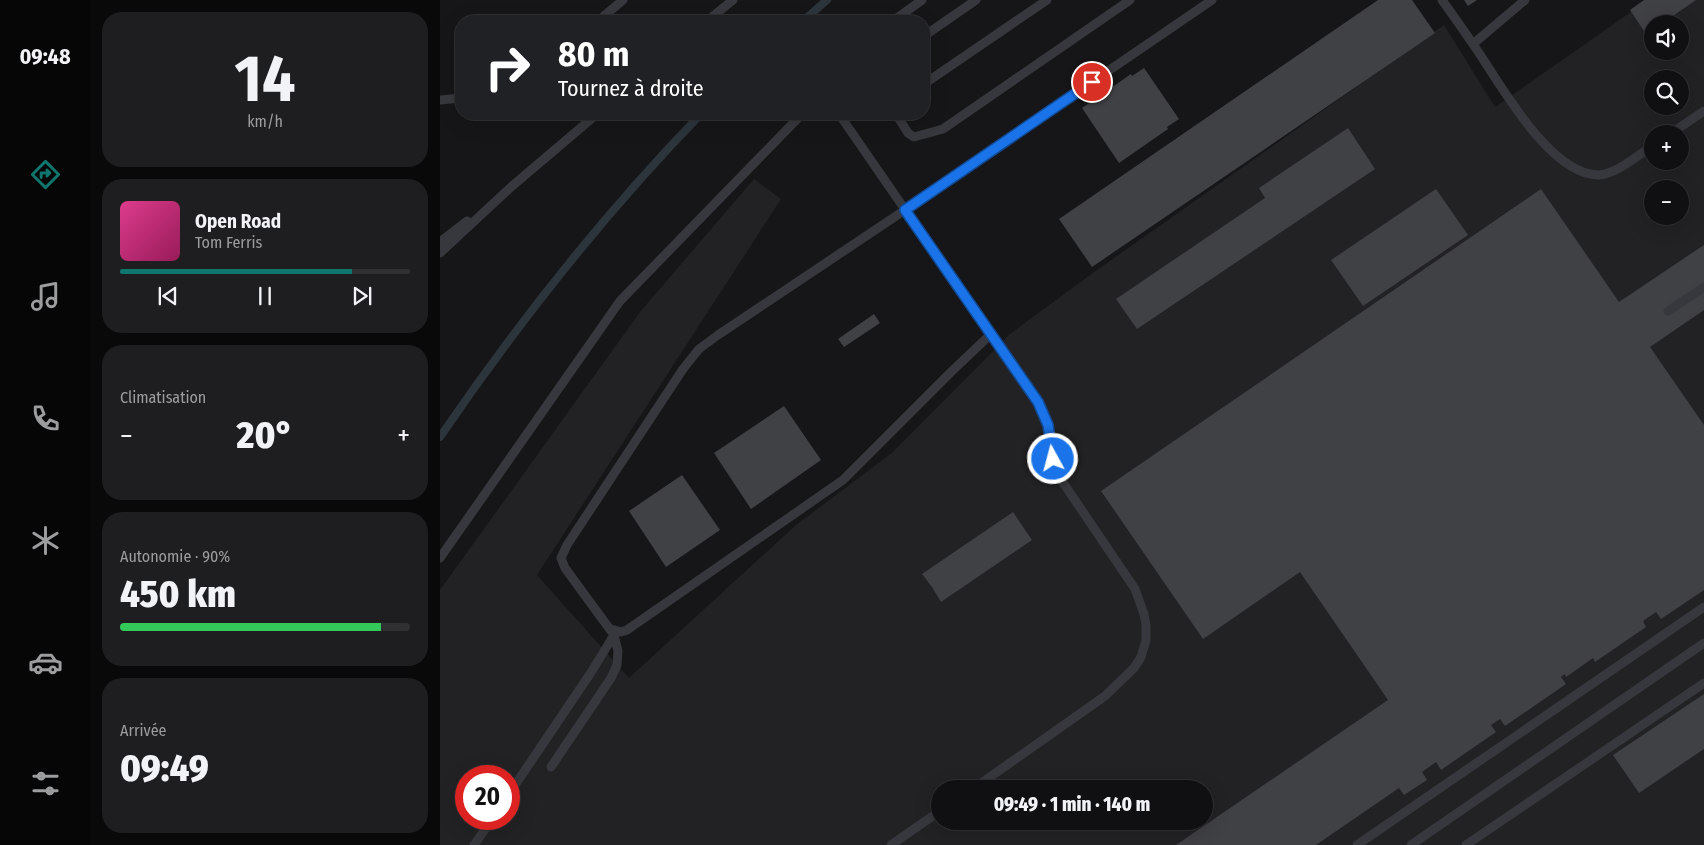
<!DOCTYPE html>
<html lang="fr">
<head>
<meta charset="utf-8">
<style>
  body { margin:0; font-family:"Fira Sans Condensed",sans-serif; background:#1e1e20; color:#f1f3f6; height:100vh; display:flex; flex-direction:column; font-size:19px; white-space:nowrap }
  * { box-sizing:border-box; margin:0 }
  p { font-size:16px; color:#9c9d9f }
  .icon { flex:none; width:28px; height:28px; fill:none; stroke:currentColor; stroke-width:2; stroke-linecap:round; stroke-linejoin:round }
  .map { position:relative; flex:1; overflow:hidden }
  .panel { display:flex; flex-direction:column; gap:12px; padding:12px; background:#09090a; width:350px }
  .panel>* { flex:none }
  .banner { position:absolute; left:15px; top:15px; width:475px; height:105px; border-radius:20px; box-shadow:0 5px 20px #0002,0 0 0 1px #303032; background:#202124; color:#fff; overflow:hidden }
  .controls { position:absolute; left:1204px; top:15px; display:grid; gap:10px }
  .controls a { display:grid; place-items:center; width:45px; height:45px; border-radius:50%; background:#101012; box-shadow:0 5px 20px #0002,0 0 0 1px #303032; font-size:25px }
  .speed { position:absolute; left:15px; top:765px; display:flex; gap:10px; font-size:25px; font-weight:700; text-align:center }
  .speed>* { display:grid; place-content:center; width:65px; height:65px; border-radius:50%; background:#101012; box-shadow:0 5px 20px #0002,0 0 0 1px #303032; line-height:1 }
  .speed .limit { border:8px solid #d22; background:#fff; color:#111 }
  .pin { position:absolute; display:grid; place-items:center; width:42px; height:42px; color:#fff; margin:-21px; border:2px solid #fff; border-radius:50%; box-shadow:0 1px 5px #0007 }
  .me { position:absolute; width:55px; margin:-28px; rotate:353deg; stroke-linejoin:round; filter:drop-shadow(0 0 4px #0008) }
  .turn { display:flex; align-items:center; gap:18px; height:105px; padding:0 20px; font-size:22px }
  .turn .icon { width:65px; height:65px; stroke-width:2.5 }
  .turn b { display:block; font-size:35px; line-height:42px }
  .big { font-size:38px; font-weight:800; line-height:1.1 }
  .panel .card { flex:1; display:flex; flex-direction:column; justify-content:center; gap:8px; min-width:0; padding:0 18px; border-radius:20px; background:#1e1e20 }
  .panel .dial { align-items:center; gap:0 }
  .dial b { font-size:65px; line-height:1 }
  .song { display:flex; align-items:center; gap:15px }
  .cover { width:60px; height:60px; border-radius:8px; background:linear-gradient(135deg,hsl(330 70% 55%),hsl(330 70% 35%)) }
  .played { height:5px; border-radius:2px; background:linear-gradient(90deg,#0f766e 80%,#303032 80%) }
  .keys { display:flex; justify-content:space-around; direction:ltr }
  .heat { display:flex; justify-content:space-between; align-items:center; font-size:28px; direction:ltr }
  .charge { height:8px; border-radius:4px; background:linear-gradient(90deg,#34c759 90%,#303032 0) }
  .trip { position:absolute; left:491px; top:780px; width:282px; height:50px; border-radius:25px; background:#101012; box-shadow:0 5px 20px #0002,0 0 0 1px #303032; font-weight:800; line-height:50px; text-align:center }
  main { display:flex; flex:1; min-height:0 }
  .dock { display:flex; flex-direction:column; width:90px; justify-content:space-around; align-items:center; background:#060607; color:#9c9d9f }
  .dock .icon { width:35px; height:35px }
  .dock .selected { color:#0f766e }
  .dock b { font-size:22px; color:#f1f3f6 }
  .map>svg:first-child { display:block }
  .built { fill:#222225; fill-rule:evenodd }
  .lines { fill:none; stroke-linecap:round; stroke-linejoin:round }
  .stream { stroke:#2c353c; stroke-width:8 }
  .building { fill:#404145 }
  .service { stroke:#37383d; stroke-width:9 }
  .route-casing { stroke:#114b97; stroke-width:12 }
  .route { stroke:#1a73e8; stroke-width:9 }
</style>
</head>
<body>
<main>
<nav class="dock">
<b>09:48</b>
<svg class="icon selected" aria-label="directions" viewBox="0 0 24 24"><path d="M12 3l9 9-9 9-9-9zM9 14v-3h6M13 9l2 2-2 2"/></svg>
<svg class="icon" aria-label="music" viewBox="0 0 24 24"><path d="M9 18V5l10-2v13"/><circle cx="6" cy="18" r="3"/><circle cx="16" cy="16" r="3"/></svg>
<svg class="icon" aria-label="phone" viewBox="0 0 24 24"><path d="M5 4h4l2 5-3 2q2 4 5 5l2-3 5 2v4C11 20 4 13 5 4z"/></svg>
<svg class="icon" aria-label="climate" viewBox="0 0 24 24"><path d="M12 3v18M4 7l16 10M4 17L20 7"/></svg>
<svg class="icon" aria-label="car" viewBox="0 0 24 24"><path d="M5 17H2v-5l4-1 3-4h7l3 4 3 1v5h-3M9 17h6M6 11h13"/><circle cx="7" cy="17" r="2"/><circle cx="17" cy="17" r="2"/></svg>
<svg class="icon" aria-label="filters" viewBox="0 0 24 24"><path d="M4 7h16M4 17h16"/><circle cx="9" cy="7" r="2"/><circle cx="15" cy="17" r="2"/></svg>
</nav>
<section class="panel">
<div class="card dial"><b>14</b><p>km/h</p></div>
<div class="card">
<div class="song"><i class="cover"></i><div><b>Open Road</b><p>Tom Ferris</p></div></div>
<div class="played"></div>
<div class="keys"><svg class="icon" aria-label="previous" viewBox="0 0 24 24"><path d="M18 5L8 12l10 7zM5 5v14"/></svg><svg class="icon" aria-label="pause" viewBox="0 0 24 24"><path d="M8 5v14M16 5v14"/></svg><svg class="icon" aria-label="next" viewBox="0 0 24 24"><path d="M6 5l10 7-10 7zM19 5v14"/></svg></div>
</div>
<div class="card"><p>Climatisation</p>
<div class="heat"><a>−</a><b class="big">20°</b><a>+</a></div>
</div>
<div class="card"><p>Autonomie · 90%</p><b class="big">450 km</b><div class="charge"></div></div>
<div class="card"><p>Arrivée</p><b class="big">09:49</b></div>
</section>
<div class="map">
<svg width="1264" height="845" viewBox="0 0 1264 845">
  <rect width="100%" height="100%" fill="#161618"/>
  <path class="built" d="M1208 0H1264V845H0V590L200 312 314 179 341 199 97 575 189 678 356 525 453 452 570 334 650 275 1004 25 1055 107ZM1212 24H1240V51H1212ZM1212 79H1240V106H1212ZM1212 134H1240V161H1212ZM1212 189H1240V216H1212ZM26 776H69V819H26ZM500 789H765V821H500Z"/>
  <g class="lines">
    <path class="stream" d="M363 21 387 0
      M0 437C78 323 165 213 261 114"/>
  </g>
  <path class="building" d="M938 0H972L995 33 652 267 619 219Z
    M1024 0H1037L1028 6Z
    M1204 0H1256L1221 24H1212V29L1206 34 1190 10Z
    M704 68 739 119 727 127 728 129 679 163 642 108 691 74 692 76Z
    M908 128 935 169 697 329 676 299 825 198 819 188Z
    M996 189 1028 235 923 306 891 260Z
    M1101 189 1179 302 1264 245V310L1210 347 1264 425V590L1221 619 1216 612 1203 621 1206 627 1155 662 1153 658 1126 677 1125 674 1121 677 1126 684 1065 726 1060 719 1051 725 1056 732 1001 770 996 762 982 772 987 780 964 795 959 788 876 845H736L948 700 860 572 763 639 661 491Z
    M434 314 440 323 404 347 398 339Z
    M344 406 381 460 311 509 274 453Z
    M242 475 280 530 226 567 189 511Z
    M573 512 592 540 501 602 492 587 482 574Z
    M1264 694V749L1199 793 1173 755Z"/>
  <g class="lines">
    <path class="service" d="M1002 0C1015 18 1027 35 1039 53 1063 89 1112 176 1159 175 1176 174 1199 155 1212 146
      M158 21 183 0
      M267 21 293 0
      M453 21 482 0
      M484 36 536 0
      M1033 44 1085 0
      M484 84 607 0
      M0 100 21 98
      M399 114 598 402 608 425 616 469 622 481 695 589 704 614 706 625V640L701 657 694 668 665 696 533 789
      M456 114 468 133 474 137 503 129 690 0
      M1230 134 1264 111
      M0 242 27 221
      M0 253 71 187 157 114
      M1228 311 1264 287
      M0 558 180 301 362 114
      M171 629 181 632 187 630 403 480 511 372 551 334
      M111 767 171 678 177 665 178 651 174 635 125 568 121 558 127 545 243 369 259 349 278 335 465 210 772 0
      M69 794 150 674 174 635
      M34 845 52 819
      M451 845 500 811
      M917 845 1264 607
      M971 845 1264 643
      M1026 845 1264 683"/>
  </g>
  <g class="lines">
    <g class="route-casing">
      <path id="route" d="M613 459 608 425 598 402 465 210 652 82"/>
    </g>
    <use href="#route" class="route"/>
  </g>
</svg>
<div class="controls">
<a><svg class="icon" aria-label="sound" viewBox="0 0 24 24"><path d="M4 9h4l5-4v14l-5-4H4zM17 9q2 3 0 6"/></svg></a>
<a><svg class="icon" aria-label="search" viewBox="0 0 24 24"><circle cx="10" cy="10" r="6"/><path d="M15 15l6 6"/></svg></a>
<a>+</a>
<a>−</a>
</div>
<div class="speed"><div class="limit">20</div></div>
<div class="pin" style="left:652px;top:82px;background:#d93025"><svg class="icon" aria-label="arrive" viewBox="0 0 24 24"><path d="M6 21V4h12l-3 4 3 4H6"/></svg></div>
<svg class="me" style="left:613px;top:459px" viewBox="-20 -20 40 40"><circle r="17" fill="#1a73e8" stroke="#fff" stroke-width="3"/><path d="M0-11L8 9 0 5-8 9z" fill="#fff"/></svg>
<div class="trip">09:49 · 1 min · 140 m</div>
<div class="banner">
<div class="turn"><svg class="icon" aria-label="right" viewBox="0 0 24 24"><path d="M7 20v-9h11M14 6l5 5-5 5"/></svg><div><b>80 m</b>Tournez à droite</div></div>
</div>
</div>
</main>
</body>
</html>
